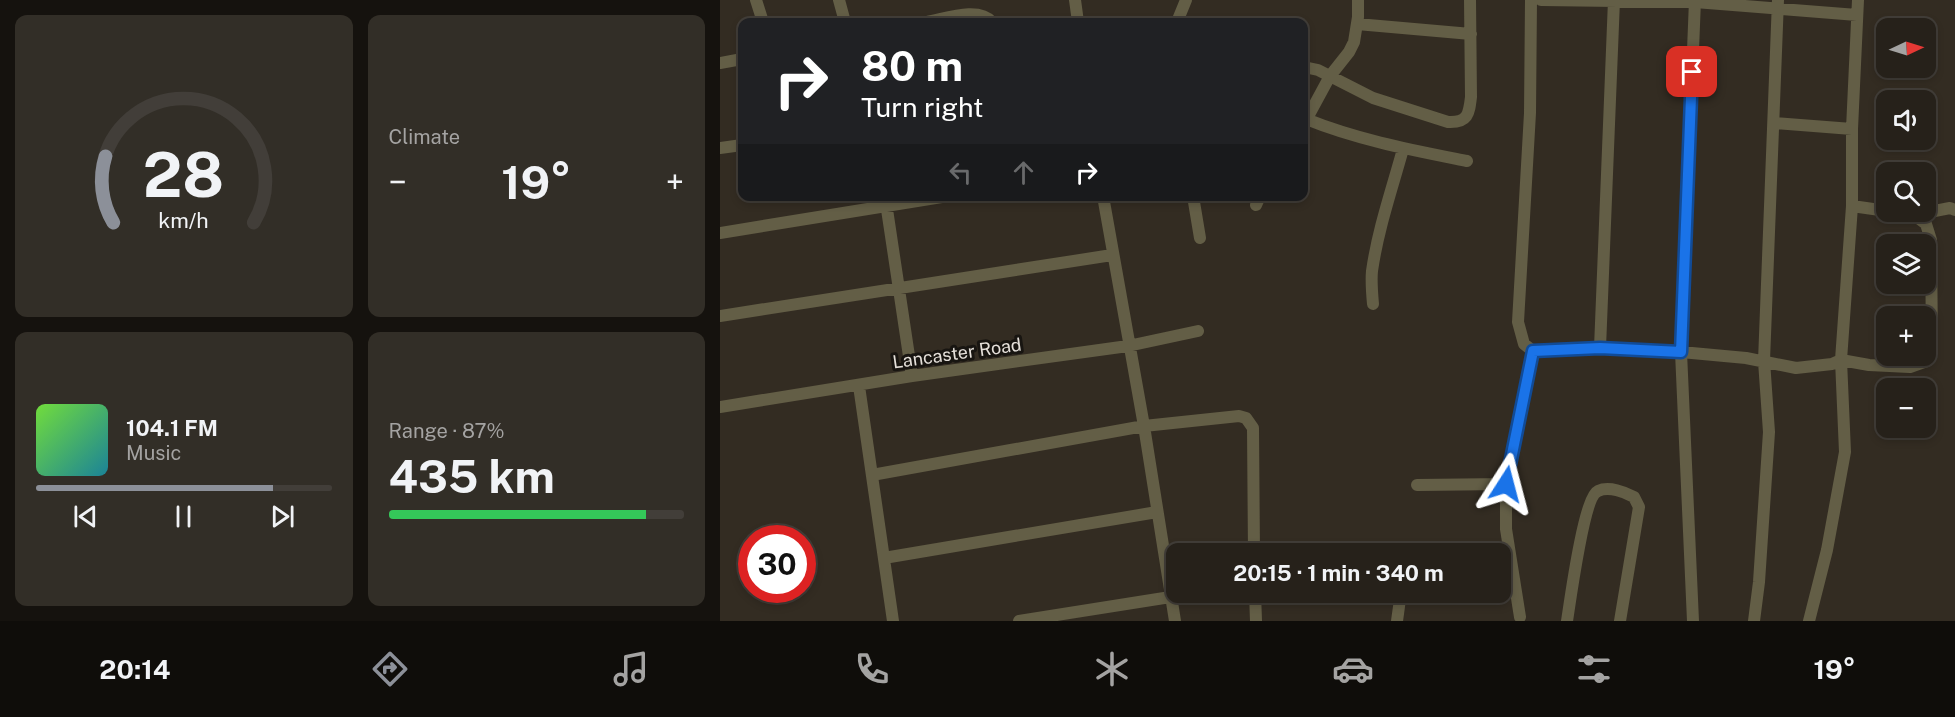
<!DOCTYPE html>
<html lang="en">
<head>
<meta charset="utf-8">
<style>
  body { margin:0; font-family:"Public Sans",sans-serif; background:#322e27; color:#f1f3f6; height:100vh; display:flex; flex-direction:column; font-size:22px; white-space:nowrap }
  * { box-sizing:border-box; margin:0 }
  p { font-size:20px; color:#a4a3a2 }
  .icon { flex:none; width:33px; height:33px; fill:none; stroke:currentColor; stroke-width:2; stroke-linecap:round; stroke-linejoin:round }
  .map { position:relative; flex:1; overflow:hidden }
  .side { display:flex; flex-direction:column; gap:15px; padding:15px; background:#15120e; width:720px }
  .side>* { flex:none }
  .top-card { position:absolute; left:18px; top:18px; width:570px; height:183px; border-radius:12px; box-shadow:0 3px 9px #0003,0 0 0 2px #423e39; background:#202124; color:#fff; overflow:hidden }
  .needle { width:39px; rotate:86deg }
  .fabs { position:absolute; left:1156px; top:18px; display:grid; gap:12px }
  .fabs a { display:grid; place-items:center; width:60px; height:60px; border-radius:12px; background:#26211a; box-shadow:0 3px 9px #0003,0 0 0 2px #423e39; font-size:30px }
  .speed { position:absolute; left:18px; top:525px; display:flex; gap:12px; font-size:30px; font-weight:700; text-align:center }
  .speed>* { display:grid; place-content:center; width:78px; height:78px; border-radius:50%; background:#26211a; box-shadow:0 3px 9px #0003,0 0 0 2px #423e39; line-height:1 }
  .speed .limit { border:9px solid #d22; background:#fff; color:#111 }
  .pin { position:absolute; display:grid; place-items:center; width:51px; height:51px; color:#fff; margin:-26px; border-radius:12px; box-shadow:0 3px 9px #0006 }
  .me { position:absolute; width:66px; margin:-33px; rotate:9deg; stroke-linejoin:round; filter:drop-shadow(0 0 4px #0008) }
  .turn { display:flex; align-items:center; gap:21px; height:126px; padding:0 24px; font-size:27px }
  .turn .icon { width:78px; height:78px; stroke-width:2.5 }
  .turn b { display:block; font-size:42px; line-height:51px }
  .lanes { display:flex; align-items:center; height:57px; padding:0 24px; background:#0003; justify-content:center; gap:30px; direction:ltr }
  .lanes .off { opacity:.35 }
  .big { font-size:45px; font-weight:700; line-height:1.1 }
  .side .tile { flex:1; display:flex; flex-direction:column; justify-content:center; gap:9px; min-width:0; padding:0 21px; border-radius:12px; background:#322e27 }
  .side .dial { align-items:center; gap:0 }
  .dial svg { height:156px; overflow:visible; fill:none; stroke:#423e39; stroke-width:7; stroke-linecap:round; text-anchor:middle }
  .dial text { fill:#f1f3f6; stroke:none }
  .song { display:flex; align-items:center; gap:18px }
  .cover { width:72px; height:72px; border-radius:9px; background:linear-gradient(135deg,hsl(100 70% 55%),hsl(190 70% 35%)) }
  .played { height:6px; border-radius:3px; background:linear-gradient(90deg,#8c9099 80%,#423e39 80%) }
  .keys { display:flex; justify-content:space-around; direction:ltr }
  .heat { display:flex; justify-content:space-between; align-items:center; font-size:33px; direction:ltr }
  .charge { height:9px; border-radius:4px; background:linear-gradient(90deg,#34c759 87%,#423e39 0) }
  .side .tiles { flex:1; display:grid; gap:15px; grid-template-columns:repeat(2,1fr) }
  .trip { position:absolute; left:446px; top:543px; width:345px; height:60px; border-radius:12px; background:#26211a; box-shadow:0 3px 9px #0003,0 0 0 2px #423e39; font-weight:700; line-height:60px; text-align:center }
  .tab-bar { display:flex; height:96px; justify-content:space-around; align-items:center; background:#0f0d0a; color:#a4a3a2 }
  .tab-bar .icon { width:42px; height:42px }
  .tab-bar .on { color:#8c9099 }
  .tab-bar b { font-size:27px; color:#f1f3f6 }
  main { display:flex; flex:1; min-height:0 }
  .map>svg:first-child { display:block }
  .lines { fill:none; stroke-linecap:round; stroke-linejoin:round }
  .street { stroke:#635e46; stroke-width:12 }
  .route-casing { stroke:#114b97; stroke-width:15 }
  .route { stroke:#1a73e8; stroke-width:10 }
  .labels { text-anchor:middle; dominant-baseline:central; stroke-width:6; stroke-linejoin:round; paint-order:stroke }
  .street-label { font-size:18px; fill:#e5e0da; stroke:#181511 }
</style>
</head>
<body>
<main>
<section class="side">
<div class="tiles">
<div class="tile dial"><svg viewBox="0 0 100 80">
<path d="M14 69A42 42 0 1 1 86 69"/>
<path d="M14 69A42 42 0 0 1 10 35" stroke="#8c9099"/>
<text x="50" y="56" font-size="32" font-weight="700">28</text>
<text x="50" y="72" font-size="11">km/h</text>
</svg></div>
<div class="tile"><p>Climate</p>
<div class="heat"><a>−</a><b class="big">19°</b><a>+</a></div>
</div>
<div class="tile">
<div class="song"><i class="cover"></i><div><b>104.1 FM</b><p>Music</p></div></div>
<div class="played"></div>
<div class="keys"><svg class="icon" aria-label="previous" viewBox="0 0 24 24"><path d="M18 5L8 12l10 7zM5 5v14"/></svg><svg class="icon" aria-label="pause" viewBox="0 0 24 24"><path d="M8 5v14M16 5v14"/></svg><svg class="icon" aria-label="next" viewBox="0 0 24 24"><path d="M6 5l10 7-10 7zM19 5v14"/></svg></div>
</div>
<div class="tile"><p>Range · 87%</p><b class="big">435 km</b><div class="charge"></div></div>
</div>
</section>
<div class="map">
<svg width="1235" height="621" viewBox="0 0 1235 621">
  <rect width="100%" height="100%" fill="#332c22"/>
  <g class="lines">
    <path class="street" d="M36 0 43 22
      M119 0 125 22
      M355 0 358 22
      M811 0 810 113 798 322 804 344 813 351 880 348 961 352 1026 358 1076 368 1112 364 1121 360 1149 365 1190 367 1207 361 1211 355 1212 346 1211 240 1206 224 1194 215
      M821 0 975 2 1137 15
      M207 22C225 19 258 6 272 22
      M457 22 466 0
      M637 24 751 34
      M0 63 22 59
      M584 67 598 70 653 98 728 122C748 123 749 114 751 97L750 0
      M586 119C638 140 692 150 747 161
      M1055 123 1132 129
      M584 124 610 76 629 52 634 42 638 17V0
      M0 148 22 145
      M165 196 192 376
      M383 196 424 426 455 621
      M473 196 480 238
      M536 205 540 196
      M1132 206 1167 211
      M1171 212 1194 215 1230 208 1235 210
      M0 233 228 196
      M653 304C652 293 651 281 652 271 658 229 672 189 683 149
      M0 316 392 255
      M880 348 894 0
      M139 386 173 621
      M0 407 192 376 408 346 478 331
      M152 475 424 426 519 416 526 418 533 428 534 554
      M697 485 786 484
      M685 554V552
      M164 558 437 512
      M535 592 536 621
      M800 617 786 529V484L813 351
      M299 621 482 592
      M677 621 681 592
      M847 621C850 602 864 497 878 491 889 486 905 492 914 497L919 507 900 621
      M973 621 961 352 975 0
      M1034 621 1039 582 1049 432 1044 361 1058 0
      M1089 621 1107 550 1125 452 1121 360 1132 206V129L1138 0"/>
  </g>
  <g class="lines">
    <g class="route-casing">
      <path id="route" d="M786 484 813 351 880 348 961 352 972 72"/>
    </g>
    <use href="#route" class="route"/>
  </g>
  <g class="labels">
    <g class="street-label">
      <text transform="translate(237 353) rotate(-8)">Lancaster Road</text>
    </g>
  </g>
</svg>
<div class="fabs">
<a><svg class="needle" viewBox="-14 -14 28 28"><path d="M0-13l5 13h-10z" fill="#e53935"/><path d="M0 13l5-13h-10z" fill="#a4a3a2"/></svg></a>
<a><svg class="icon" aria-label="sound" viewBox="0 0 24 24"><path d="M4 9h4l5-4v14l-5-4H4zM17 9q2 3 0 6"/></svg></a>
<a><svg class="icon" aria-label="search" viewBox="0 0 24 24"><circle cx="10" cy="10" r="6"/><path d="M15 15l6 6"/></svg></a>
<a><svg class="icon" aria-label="layers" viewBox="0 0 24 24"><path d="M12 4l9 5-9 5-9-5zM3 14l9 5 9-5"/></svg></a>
<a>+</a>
<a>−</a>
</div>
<div class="speed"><div class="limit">30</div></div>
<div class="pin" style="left:972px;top:72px;background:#d93025"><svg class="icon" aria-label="arrive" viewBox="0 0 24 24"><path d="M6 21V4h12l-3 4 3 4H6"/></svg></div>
<svg class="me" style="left:786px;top:484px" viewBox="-20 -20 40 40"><path d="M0-17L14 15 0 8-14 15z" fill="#1a73e8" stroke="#fff" stroke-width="4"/></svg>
<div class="trip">20:15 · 1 min · 340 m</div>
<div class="top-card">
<div class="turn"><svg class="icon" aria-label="right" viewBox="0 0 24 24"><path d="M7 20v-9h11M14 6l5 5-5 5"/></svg><div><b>80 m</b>Turn right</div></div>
<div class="lanes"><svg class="icon off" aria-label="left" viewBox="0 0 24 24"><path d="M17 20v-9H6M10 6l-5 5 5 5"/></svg><svg class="icon off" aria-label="ahead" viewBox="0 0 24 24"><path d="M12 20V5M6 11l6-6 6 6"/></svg><svg class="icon" aria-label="right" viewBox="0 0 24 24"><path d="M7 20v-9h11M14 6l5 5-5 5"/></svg></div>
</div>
</div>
</main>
<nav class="tab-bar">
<b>20:14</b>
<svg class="icon on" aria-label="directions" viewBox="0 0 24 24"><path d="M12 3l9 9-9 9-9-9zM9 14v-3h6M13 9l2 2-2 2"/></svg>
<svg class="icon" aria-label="music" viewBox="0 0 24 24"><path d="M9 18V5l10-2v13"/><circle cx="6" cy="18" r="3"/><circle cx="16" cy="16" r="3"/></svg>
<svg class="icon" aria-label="phone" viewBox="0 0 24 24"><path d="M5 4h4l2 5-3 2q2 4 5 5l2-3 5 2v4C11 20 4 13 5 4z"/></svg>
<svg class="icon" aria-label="climate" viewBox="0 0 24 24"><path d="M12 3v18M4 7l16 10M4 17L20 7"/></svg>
<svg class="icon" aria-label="car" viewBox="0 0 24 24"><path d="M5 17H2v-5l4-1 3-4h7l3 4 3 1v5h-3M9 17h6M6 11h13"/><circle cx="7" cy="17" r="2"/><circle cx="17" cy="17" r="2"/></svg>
<svg class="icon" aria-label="filters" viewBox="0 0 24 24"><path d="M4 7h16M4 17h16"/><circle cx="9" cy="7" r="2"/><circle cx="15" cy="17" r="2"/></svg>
<b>19°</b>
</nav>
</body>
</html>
